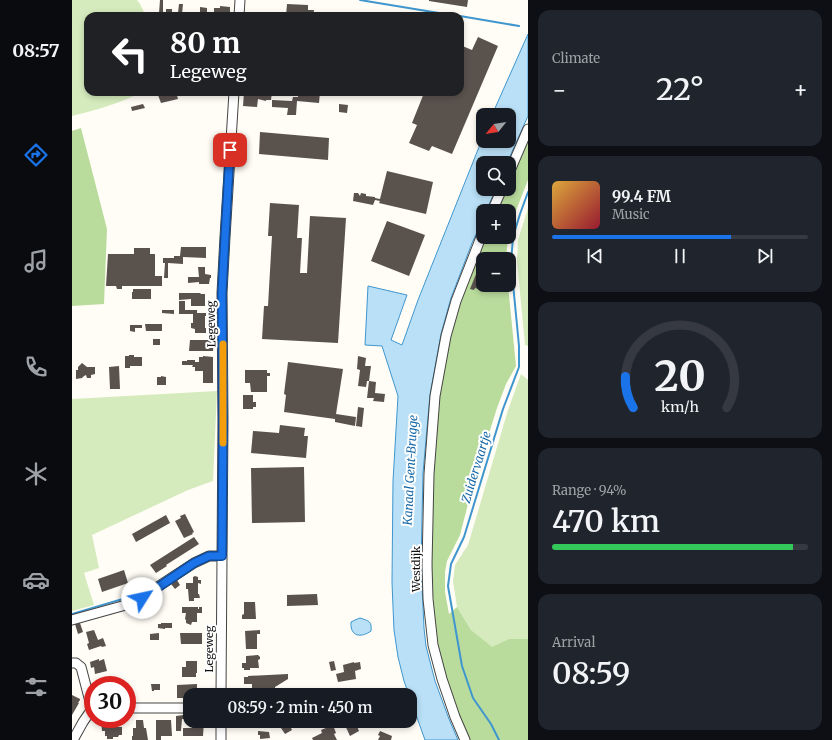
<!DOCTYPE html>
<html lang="en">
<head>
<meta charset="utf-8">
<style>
  body { margin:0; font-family:Merriweather,serif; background:#20242c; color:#f1f3f6; height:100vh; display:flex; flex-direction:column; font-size:15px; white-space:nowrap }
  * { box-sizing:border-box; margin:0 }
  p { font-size:13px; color:#9ea1a6 }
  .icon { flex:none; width:22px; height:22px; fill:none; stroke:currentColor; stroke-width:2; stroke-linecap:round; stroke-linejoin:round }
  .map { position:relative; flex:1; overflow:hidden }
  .drawer { display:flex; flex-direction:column; gap:10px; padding:10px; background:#0d0f14; width:304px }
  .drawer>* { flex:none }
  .banner { position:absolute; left:12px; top:12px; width:380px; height:84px; border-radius:12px; box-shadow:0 2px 6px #0003; background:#202124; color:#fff; overflow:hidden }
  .needle { width:26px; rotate:240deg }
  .buttons { position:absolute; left:404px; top:108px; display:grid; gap:8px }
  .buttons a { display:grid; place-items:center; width:40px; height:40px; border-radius:8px; background:#171b24; box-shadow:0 2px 6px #0003; font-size:20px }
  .speed { position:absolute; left:12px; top:676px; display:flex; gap:8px; font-size:20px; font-weight:700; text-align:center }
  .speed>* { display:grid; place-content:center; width:52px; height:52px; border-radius:50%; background:#171b24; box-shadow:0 2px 6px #0003; line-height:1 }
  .speed .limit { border:6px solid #d22; background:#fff; color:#111 }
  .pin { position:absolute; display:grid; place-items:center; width:34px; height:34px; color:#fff; margin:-17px; border-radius:8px; box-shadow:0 2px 6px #0006 }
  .me { position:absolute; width:44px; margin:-22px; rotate:55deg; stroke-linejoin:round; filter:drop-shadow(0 0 3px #0008) }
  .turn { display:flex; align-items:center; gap:14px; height:84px; padding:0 20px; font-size:18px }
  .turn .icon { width:52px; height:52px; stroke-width:2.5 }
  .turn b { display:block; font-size:28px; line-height:34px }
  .big { font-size:30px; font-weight:600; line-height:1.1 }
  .drawer .card { flex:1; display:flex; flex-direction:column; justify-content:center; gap:6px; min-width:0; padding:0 14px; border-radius:12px; background:#20242c }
  .drawer .dial { align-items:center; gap:0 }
  .dial svg { height:104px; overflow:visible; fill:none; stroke:#363941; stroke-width:7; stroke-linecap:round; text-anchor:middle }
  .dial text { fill:#f1f3f6; stroke:none }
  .song { display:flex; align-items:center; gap:12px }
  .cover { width:48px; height:48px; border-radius:6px; background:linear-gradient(135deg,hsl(40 70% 55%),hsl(350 70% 35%)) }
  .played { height:4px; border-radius:2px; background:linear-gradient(90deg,#1a73e8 70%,#363941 70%) }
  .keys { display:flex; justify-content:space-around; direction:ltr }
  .heat { display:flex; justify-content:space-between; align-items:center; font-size:22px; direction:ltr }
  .charge { height:6px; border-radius:3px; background:linear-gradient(90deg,#34c759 94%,#363941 0) }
  .trip { position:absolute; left:111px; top:688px; width:234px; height:40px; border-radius:12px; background:#171b24; box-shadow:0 2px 6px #0003; font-weight:600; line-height:40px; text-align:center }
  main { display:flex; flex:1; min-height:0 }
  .tab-bar { display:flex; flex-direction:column; width:72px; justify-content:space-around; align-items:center; background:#090b0e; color:#9ea1a6 }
  .tab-bar .icon { width:28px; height:28px }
  .tab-bar .on { color:#1a73e8 }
  .tab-bar b { font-size:18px; color:#f1f3f6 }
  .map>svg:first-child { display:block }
  .green { fill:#d5ebbd }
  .forest { fill:#b9dc9c }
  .water { fill:#b9e0f7; stroke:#3f96cf }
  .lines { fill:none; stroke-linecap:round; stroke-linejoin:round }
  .stream { stroke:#3f96cf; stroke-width:2 }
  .building { fill:#5a524d }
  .minor-casing { stroke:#444; stroke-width:11 }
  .minor { stroke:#fff; stroke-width:9 }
  .route-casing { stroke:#114b97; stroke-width:10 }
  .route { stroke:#1a73e8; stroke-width:7 }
  .slow { stroke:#f59e0b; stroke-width:7 }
  .labels { text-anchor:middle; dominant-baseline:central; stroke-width:4; stroke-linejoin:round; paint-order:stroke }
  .street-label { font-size:11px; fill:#111; stroke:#fff }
  .water-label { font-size:12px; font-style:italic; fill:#1768a6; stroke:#fff }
</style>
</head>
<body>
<main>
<nav class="tab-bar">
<b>08:57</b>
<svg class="icon on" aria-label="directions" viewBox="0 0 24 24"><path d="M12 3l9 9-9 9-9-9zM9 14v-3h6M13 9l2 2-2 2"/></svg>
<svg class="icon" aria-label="music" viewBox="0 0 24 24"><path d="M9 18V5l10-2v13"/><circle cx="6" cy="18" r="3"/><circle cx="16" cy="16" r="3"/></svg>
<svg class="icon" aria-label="phone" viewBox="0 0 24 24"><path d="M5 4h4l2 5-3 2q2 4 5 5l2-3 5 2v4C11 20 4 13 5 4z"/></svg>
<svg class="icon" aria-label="climate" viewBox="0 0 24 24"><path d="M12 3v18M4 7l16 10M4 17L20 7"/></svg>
<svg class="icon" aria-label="car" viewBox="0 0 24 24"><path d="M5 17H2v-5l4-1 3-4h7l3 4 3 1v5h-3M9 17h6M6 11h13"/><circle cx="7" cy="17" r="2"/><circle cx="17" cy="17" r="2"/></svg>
<svg class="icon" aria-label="filters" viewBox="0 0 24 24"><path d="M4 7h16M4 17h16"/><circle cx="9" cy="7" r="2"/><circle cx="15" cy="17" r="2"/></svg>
</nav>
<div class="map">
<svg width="456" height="740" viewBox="0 0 456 740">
  <rect width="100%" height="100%" fill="#fffdf5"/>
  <path class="green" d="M0 0H65L68 4 74 16H16V92H69C48 104 23 110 0 116Z
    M456 208V346L453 345 445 261 446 240Z
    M449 374 456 380V639H437L420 648 399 630 385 607 381 581 383 565 396 545 436 410Z
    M145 391 141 481 116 490 20 535 27 568 12 573 22 605 0 611V399Z"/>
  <path class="forest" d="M9 128 35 229 32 304 0 306V131Z
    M456 138V180L443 213 437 233V211H424L434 189H437V181Z
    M413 237H436L434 259H411V285H436L444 366 434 384 425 408 402 481 388 535 375 561 373 572V592L377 614 385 607 399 630 420 647 437 639H456V740H396L385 716 363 644 358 564 360 473 367 396 373 357 387 301Z"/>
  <path class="water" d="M456 34V116L435 163H411V189H424L414 211H411V219L400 243 379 298 369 334 358 395 351 473 349 564 352 628 354 646 363 681 377 719 386 740H353L338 698V695H337L332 681 326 657 322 630 321 607 320 582 321 481 326 396 310 346 293 345 296 286 335 295 319 340 330 345 346 300 411 137V141H437V115H420Z
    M288 618C297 621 300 621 299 631 289 638 278 637 279 622L283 620Z"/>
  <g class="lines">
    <path class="stream" d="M288 0 385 16
      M388 16 447 26
      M0 614 54 598
      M427 740 419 724 401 698 390 666 376 586 379 564 392 537 431 409 447 367V346L439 263 441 237 448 214 456 192"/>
  </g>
  <path class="building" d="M88 0H91V13H87Z
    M357 0H396L395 7 357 1Z
    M107 4H111L110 14H107L106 16 94 15V9H100V12L106 13Z
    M215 4 236 5V10H242L241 16H214Z
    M148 6 158 7V15L142 14V8H148Z
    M128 7 135 8V16H126V13H128Z
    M184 12 205 13V16H184Z
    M406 37 426 46 380 154 360 146 357 151 337 143 345 125 340 123 352 93 357 95 359 92H388V45L400 50Z
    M98 92H104L106 99 89 103 86 95Z
    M172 92H200L199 100H194V101L186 99 185 107 171 106Z
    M226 92H248L247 103 225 101 224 115H215L216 108 200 107V100L220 101 221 97H226Z
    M71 104 73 108 60 111 59 107Z
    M267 104 276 105 275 113 267 112Z
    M188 132 257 138 256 160 187 154Z
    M315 171 361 182 354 214 307 203 308 201 303 200 301 205 281 201 282 193H286L288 196 289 193 294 194V196L303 197V198L308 199Z
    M198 203 227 205 225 238H230L228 273H235L238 216 274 218 266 343 190 339 192 306H196L200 236H196Z
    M315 221 353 235 337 276 299 261Z
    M109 247H134V258L111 257V264L96 263V278H92L93 263H91V258H102V256H108Z
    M62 248H78V254H83V276H90V286H50V289H45L44 286H34L36 254H62Z
    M409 262 411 263V279L406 289 403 288 402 290 398 289Z
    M126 267H133V274L139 275V278H138L137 284H127V282L116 283V277H127Z
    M61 289H79V299H60V292H61Z
    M107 293H129L128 294H133V306H119V299L107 300Z
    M107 301H113V310H125V313H134V316H133V328H134V333H123V329L119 328V323H121V314H107Z
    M90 310H102V314L90 313Z
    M73 324H90V331H74Z
    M58 325H70V328H63V332L58 331Z
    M81 339H88V345H81Z
    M118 340H141V341H142L141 351H117Z
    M57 355H62V357H70V366H58V368H53V356H57Z
    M131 356 141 357V383H131V371H123V367H120L121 365H110V361H115V360H123V362H127V357H131Z
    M286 356 294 358 293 366H299L297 381H295L294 387 286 386 288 370 285 369Z
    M216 362 271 369 264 414 284 417 283 426 263 422V419L212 412 214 395 212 394Z
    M10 363 15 367H23V374L19 375V378H15L14 375 12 376 10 378 4 379V370H6V367Z
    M47 366 48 389H38L37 367Z
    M173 370H195V373H198V376H195V392H179L178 383H173Z
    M89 376 94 377V385H85V377H89Z
    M297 381 304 382 303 393 313 394 312 402 301 401 302 398H295Z
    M171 395H181V402H184V407H181V409H171Z
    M286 407 292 408 290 427 284 426Z
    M208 425 233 428 232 436H236L234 458 179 453 181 431 207 433Z
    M232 467 233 522 180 523 179 468Z
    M113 514 122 532 120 533 121 534 112 538 103 521 109 518 108 516Z
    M94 515 98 523 64 542 60 534Z
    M122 537 127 544 94 565 95 566 84 573 78 565Z
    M52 570 56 583 30 592 26 579Z
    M123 576 126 577V580H129V584L126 583V594H127L128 598H122V601H117L116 589H114V583H121V577Z
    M105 580 108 585 103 589 99 584Z
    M245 594 246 605 215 606V595Z
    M172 602H183L184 619H170V615L172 614Z
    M110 607H126V609H127V607H130V613H125V622H120L119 625 114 623V620L113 619 114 613H110Z
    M8 623 11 632 6 634 3 624Z
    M89 623H100V628H93V629L86 628V624H89Z
    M22 630 26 640 31 638 34 646 30 647 29 646 17 650 15 644 17 643 14 632Z
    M188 630V634H185V649H174L173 631Z
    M87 633V640H78V634Z
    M108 633H130V644H109Z
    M186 655 188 657V659L186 660 187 668H178V670H172V668H170V663H174V656Z
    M27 659V661L32 659 35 671 23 674 22 667 19 668 18 662Z
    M114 661H125V673H124V677H110V667H114Z
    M262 661 264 670 259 671 257 662Z
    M282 662V663L288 662 289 669 283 671 284 679 266 682 264 674 272 672 271 665Z
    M216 674V679L203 687V688L194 695 180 693V684H172V677H176V676Z
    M39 678 41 685H25L24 683Z
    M79 684H88V690H82V691H80Z
    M125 684V695H118V698H105V685Z
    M0 695 8 699V700L6 703H7L0 715Z
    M112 715V719H110L109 731H104V716Z
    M29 720H36V727H50V735H47L46 737H41V739H35V736H33V731H30Z
    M64 720H71L72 728H74L76 740H60V736H61V728H64Z
    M84 720H99L100 736H89V740H84Z
    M118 721H132L131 736H111V728H120V724L118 723Z
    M271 721H283L287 731 278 736Z
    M261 725 264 733 262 734 265 740H241L240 738 250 733 249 730Z
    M209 728H219L220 730 213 734Z
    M186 731 197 732 198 738 188 739V735H186Z
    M308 731 320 736 319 740H306L308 736 306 735Z"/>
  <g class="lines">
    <g class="minor-casing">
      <path id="minor" d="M167 16 168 0
        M437 173 456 129
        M420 211 430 189
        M0 620 61 603 122 563 137 556H150
        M0 663H4L9 667 20 709 11 722 1 740
        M149 695 151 420 150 293 153 237 162 92
        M55 708H118
        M149 740V721
        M393 740 383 717 370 679 361 645 356 599 355 565 357 474 363 396 374 336 384 301 411 232"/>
    </g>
    <use href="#minor" class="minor"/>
  </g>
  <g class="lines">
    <g class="route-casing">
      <path id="route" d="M70 598 122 563 137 556H150L151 430 150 293 153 237 158 150"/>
    </g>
    <use href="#route" class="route"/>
    <path class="slow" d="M151 443V344"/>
  </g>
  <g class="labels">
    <g class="street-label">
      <text transform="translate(139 324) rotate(-91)">Legeweg</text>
      <text transform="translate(344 569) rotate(-90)">Westdijk</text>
      <text transform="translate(137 649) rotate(-90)">Legeweg</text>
    </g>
    <g class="water-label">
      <text transform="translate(404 467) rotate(-73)">Zuidervaartje</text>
      <text transform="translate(338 470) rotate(-87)">Kanaal Gent-Brugge</text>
    </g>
  </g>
</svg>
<div class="buttons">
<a><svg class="needle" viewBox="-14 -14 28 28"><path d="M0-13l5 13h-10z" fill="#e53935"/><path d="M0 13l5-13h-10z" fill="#9ea1a6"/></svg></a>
<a><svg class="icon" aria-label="search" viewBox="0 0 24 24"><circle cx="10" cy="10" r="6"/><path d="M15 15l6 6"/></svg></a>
<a>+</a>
<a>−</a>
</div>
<div class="speed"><div class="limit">30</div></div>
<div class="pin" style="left:158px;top:150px;background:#d93025"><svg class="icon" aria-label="arrive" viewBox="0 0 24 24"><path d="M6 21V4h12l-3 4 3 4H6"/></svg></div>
<svg class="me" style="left:70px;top:598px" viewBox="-20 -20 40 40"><circle r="19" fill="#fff"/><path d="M0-13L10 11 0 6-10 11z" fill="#1a73e8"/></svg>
<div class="trip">08:59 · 2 min · 450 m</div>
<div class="banner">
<div class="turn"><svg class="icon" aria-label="left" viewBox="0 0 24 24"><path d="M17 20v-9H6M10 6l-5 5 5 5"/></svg><div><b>80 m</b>Legeweg</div></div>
</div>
</div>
<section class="drawer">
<div class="card"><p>Climate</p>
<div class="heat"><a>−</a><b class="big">22°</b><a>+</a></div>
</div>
<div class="card">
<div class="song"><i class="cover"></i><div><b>99.4 FM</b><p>Music</p></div></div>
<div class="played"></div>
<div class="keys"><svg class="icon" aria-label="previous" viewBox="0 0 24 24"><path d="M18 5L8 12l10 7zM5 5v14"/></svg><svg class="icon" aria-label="pause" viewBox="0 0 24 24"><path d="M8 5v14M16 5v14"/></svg><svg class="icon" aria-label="next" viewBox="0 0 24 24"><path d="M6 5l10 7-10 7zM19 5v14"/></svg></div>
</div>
<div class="card dial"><svg viewBox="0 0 100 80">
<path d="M14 69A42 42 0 1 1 86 69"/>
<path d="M14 69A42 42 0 0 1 8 45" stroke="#1a73e8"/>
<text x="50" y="56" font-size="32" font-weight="700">20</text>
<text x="50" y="72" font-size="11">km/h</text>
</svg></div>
<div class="card"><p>Range · 94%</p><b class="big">470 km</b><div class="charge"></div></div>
<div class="card"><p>Arrival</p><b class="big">08:59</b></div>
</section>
</main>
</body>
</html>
